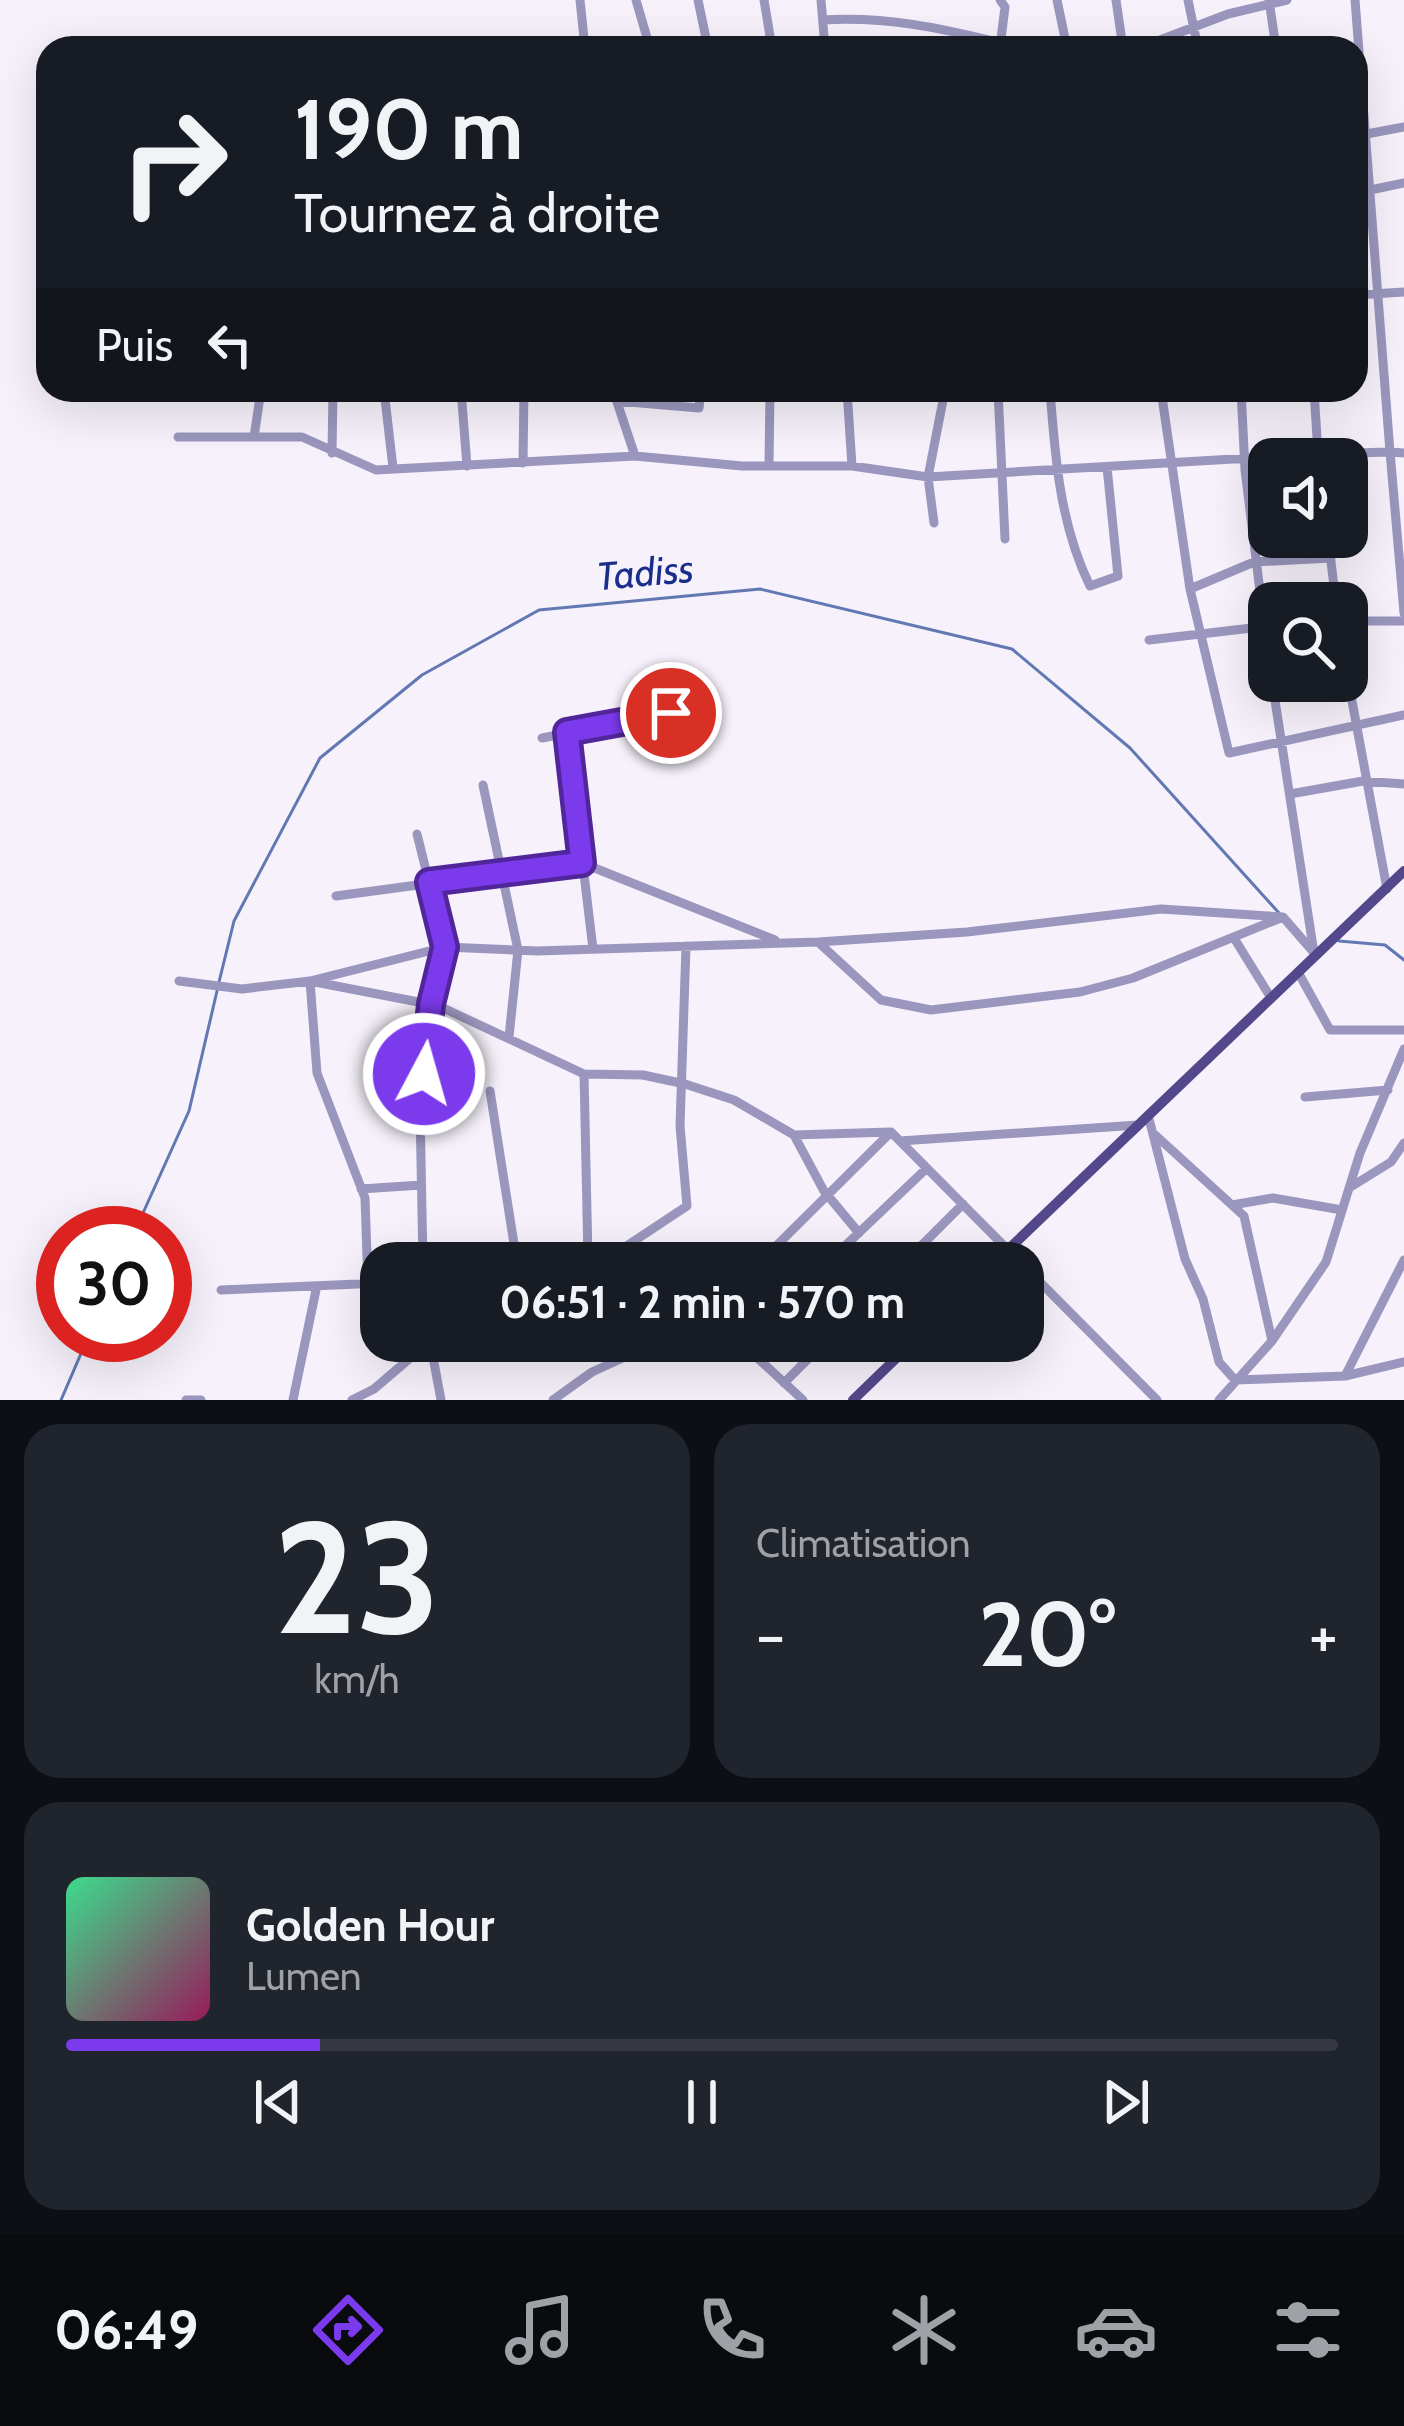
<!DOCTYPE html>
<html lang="fr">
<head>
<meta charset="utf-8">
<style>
  body { margin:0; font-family:Cabin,sans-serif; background:#20242c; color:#f1f3f6; height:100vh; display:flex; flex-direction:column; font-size:45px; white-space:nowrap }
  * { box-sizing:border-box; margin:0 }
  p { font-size:39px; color:#9ea1a6 }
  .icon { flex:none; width:66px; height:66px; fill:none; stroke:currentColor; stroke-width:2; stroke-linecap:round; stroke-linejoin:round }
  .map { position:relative; height:1400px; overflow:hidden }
  .drawer { display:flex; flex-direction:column; gap:24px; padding:24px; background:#0d0f14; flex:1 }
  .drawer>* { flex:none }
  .hud { position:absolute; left:36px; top:36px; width:1332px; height:366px; border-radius:36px; box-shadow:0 12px 48px #0002; background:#171b24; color:#f1f3f6; overflow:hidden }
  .controls { position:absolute; left:1248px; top:438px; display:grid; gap:24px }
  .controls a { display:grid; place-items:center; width:120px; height:120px; border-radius:24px; background:#171b24; box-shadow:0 12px 48px #0002; font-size:60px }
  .speed { position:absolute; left:36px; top:1206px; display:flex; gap:24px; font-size:60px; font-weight:700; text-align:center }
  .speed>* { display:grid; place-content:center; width:156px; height:156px; border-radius:50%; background:#171b24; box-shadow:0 12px 48px #0002; line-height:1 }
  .speed .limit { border:18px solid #d22; background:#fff; color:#111 }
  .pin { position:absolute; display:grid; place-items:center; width:102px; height:102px; color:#fff; margin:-51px; border:6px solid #fff; border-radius:50%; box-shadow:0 3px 12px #0007 }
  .me { position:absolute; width:132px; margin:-66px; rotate:6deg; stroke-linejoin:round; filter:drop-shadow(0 0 9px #0008) }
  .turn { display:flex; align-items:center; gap:42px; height:252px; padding:0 60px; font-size:54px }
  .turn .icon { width:156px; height:156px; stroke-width:2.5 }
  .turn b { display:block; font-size:84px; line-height:102px }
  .then { display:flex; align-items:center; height:114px; padding:0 60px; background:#0003; gap:24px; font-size:45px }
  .big { font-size:90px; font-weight:800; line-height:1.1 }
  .drawer .widget { flex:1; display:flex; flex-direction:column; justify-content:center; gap:18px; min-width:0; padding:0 42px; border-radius:36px; background:#20242c }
  .drawer .dial { align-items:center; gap:0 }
  .dial b { font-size:156px; line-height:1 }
  .song { display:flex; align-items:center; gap:36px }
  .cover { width:144px; height:144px; border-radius:18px; background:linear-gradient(135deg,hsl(150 70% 55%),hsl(330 70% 35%)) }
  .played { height:12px; border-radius:6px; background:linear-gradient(90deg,#7c3aed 20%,#363941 20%) }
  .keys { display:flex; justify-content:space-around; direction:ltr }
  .heat { display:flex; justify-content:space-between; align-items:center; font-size:66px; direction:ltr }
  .drawer .tiles { flex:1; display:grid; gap:24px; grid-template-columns:1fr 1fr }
  .widget:last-child { grid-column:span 2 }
  .trip { position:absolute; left:360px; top:1242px; width:684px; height:120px; border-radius:36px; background:#171b24; box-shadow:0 12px 48px #0002; font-weight:800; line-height:120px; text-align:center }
  .dock { display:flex; height:192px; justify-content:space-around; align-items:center; background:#090b0e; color:#9ea1a6 }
  .dock .icon { width:84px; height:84px }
  .dock .active { color:#7c3aed }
  .dock b { font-size:54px; color:#f1f3f6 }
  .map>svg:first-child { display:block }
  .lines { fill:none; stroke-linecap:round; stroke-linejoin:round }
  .stream { stroke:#6278b3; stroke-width:3 }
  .minor { stroke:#9a96bd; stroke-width:9 }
  .major { stroke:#54488c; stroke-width:10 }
  .route-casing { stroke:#51269a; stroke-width:30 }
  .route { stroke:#7c3aed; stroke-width:21 }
  .labels { text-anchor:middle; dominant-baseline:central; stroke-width:9; stroke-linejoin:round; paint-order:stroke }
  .water-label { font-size:39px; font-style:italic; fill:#192e8c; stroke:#f6f1fa }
</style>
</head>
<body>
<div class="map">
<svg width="1404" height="1400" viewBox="0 0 1404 1400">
  <rect width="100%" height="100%" fill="#f6f1fa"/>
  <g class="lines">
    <path class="stream" d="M1339 941 1385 945 1404 960
      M219 982 234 921 320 758 422 675 539 610 760 589 1012 649 1130 748 1279 913
      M134 1233 189 1111 217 991
      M61 1400 89 1335"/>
    <path class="minor" d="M580 0 585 48
      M636 0 650 48
      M698 0 708 48
      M764 0 772 48
      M821 0 825 48
      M1000 0 1005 7 1000 47
      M1057 0 1067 48
      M1116 0 1123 48
      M1188 0 1198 48
      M1269 0 1276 48
      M823 20C885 16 941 28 1001 43
      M1139 48 1228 14 1287 0
      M1356 136 1404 127
      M1356 193 1404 183
      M1356 295 1404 292
      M384 390 393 468
      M461 390 467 466
      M613 390 635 456
      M847 390 852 466
      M998 390 1005 539
      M1050 390C1055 457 1060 525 1090 586L1118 576 1107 467
      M1161 390 1190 589 1229 753 1404 715
      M1241 390 1245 470 1269 664
      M1314 390 1318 454 1390 452 1355 0
      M617 401 699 408 701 390
      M178 437H302L376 470 635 456 742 466H852L928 477 1318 454V459
      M254 437 261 390
      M332 453 333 390
      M1404 453 1390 452 1404 613
      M523 463 524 390
      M769 464 770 390
      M934 523 928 477 945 390
      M1328 537 1336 603
      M1190 589 1254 562 1331 558
      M1347 621H1404
      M1149 640 1269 626
      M1347 674 1387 889
      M1272 681 1314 953
      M567 732 593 949
      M542 738 671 713
      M483 785 518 950 509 1037
      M1290 794 1363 781 1404 784
      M417 834 445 947 431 1004 420 1109 423 1263
      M336 896 582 863 775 940
      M1234 938 1271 998
      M818 942 881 1000 931 1010 1080 992 1133 978 1283 917 1316 955
      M1298 972 1330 1030H1404
      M179 981 242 989 310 981 445 947 537 951 818 942 967 932 1161 909 1283 917
      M584 1074 588 1259
      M490 1091 517 1263
      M1305 1097 1388 1090
      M1148 1115 1185 1259 1203 1299 1219 1362 1235 1380 1345 1376 1404 1362
      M1153 1133 1244 1216 1272 1341
      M794 1135 824 1191 859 1233
      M900 1141 1138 1125
      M1349 1188 1391 1162 1404 1143
      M361 1189 421 1185
      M1232 1205 1273 1198 1342 1210
      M576 1263 622 1249 687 1206 680 1126 686 946
      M759 1263 891 1132
      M827 1263 927 1168
      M904 1263 963 1204
      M1023 1265 1157 1400
      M368 1285 365 1198 317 1073 310 981 439 1006 584 1074 643 1075 685 1084 734 1100 794 1135 891 1132 1021 1263
      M221 1290 381 1283
      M430 1341 441 1400
      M739 1341 803 1400
      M1345 1376 1404 1260
      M784 1383 826 1341
      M186 1400H201
      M293 1400 316 1290
      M352 1400 374 1389 430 1341
      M553 1400 592 1372 660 1341
      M1219 1400 1272 1341 1326 1262 1360 1153 1404 1049"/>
    <path class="major" d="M994 1263 1404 871
      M853 1400 914 1341"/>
  </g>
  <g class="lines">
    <g class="route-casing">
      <path id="route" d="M424 1074 431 1004 445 947 429 882 582 863 567 732 671 713"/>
    </g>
    <use href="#route" class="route"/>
  </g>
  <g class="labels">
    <g class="water-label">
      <text transform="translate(645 572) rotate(-5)">Tadiss</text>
    </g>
  </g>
</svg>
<div class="controls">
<a><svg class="icon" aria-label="sound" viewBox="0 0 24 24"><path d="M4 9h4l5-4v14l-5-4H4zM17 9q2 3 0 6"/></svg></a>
<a><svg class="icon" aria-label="search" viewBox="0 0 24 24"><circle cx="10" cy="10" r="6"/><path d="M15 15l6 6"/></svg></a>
</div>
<div class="speed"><div class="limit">30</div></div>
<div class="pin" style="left:671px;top:713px;background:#d93025"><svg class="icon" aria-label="arrive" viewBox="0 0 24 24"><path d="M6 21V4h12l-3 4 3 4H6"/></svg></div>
<svg class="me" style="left:424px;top:1074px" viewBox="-20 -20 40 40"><circle r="17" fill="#7c3aed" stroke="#fff" stroke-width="3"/><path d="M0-11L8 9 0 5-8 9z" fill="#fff"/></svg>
<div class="trip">06:51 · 2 min · 570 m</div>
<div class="hud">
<div class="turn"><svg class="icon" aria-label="right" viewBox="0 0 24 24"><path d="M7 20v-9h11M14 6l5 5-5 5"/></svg><div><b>190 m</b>Tournez à droite</div></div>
<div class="then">Puis<svg class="icon" aria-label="left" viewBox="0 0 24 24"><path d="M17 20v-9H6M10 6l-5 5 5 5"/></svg></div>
</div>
</div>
<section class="drawer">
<div class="tiles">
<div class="widget dial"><b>23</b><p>km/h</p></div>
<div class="widget"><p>Climatisation</p>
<div class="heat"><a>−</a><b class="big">20°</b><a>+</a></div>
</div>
<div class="widget">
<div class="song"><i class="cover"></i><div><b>Golden Hour</b><p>Lumen</p></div></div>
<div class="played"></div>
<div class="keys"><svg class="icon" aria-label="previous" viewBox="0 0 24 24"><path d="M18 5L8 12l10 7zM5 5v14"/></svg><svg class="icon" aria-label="pause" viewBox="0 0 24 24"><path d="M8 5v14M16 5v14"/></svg><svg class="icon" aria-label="next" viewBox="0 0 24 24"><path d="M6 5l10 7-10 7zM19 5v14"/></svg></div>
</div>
</div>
</section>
<nav class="dock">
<b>06:49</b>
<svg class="icon active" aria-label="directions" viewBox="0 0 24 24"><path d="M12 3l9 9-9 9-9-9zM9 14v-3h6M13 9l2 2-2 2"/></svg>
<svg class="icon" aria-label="music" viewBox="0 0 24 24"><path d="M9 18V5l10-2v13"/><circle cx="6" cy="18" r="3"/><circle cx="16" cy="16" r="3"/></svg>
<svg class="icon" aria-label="phone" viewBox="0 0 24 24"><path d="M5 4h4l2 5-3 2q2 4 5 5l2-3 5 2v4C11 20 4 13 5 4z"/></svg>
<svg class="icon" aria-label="climate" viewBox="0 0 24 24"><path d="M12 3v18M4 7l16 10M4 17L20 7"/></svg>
<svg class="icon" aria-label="car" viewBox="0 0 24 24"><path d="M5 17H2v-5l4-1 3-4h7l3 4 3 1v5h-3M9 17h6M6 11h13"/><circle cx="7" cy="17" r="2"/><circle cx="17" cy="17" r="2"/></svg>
<svg class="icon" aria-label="filters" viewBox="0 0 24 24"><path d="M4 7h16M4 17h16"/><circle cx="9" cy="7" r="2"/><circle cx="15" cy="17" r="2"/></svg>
</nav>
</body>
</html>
